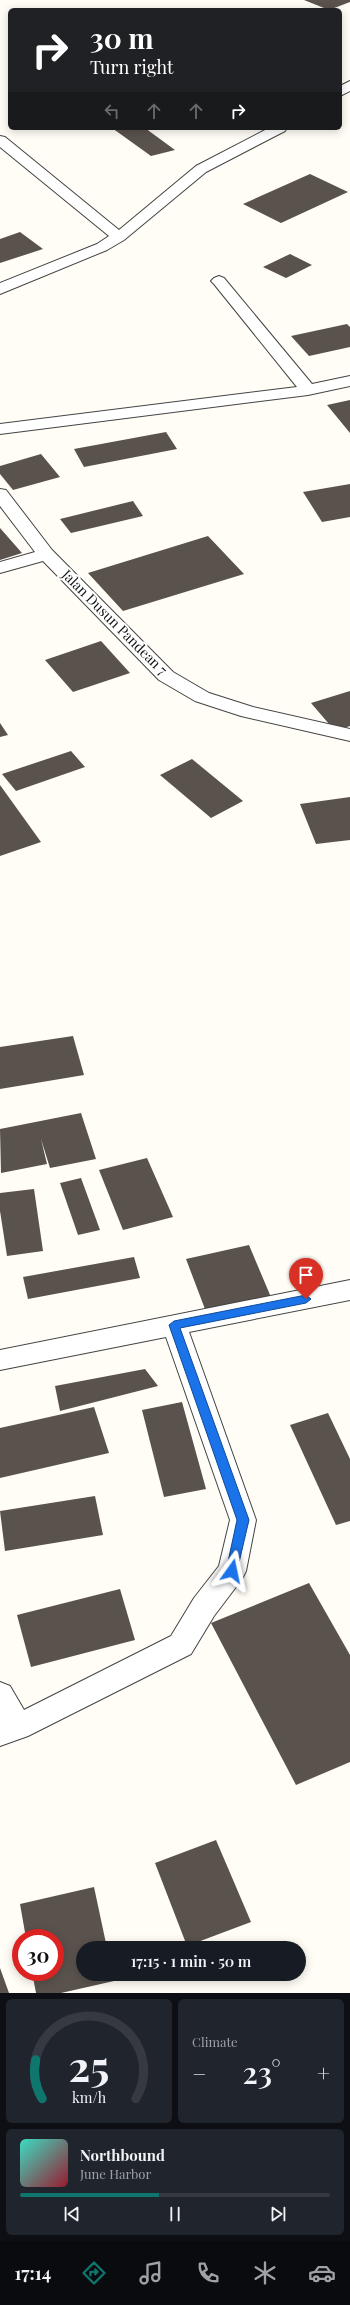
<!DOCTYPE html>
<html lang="en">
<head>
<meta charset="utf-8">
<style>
  body { margin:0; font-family:"Playfair Display",serif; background:#20242c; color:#f1f3f6; height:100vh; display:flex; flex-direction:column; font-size:15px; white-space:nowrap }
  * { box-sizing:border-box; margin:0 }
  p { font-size:13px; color:#9ea1a6 }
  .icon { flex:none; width:22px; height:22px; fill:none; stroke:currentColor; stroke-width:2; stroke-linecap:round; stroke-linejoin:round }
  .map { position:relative; height:1993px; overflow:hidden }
  .side { display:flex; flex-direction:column; gap:6px; padding:6px; background:#0d0f14; flex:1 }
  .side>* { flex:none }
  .banner { position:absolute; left:8px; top:8px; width:334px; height:122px; border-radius:6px; box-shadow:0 2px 10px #0003; background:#202124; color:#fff; overflow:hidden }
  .speed { position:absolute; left:12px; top:1929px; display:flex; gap:8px; font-size:20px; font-weight:700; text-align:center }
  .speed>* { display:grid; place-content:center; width:52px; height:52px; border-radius:50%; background:#171b24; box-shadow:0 2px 10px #0003; line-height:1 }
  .speed .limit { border:6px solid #d22; background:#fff; color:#111 }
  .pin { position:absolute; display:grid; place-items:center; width:34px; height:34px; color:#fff; margin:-41px -17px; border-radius:50% 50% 50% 0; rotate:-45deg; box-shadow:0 0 4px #0007 }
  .pin .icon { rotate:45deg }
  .me { position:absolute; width:44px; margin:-22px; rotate:12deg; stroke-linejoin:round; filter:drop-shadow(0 0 3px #0008) }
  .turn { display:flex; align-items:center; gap:14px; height:84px; padding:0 16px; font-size:18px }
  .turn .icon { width:52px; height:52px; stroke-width:2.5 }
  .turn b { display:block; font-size:28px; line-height:34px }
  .lanes { display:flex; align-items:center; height:38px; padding:0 16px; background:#0003; justify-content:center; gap:20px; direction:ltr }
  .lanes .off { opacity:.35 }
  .big { font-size:30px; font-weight:600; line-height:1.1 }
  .side .card { flex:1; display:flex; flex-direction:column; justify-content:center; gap:6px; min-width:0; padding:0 14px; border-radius:6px; background:#20242c }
  .side .dial { align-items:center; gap:0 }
  .dial svg { height:104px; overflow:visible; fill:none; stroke:#363941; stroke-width:7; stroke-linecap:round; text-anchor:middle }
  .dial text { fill:#f1f3f6; stroke:none }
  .song { display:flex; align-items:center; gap:12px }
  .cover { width:48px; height:48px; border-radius:6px; background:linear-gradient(135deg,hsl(170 70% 55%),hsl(350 70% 35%)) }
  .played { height:4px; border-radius:2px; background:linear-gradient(90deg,#0f766e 45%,#363941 45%) }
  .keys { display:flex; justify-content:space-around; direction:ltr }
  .heat { display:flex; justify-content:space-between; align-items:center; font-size:22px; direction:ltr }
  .side .tiles { flex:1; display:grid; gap:6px; grid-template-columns:1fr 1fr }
  .card:last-child { grid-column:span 2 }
  .trip { position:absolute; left:76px; top:1941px; width:230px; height:40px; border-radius:20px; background:#171b24; box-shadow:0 2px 10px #0003; font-weight:600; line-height:40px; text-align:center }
  .dock { display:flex; height:64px; justify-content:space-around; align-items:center; background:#090b0e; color:#9ea1a6 }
  .dock .icon { width:28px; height:28px }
  .dock .active { color:#0f766e }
  .dock b { font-size:18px; color:#f1f3f6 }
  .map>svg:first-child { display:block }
  .building { fill:#5a524d }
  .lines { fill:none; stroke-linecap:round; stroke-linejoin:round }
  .minor-casing { stroke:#444; stroke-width:2 }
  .minor { fill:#fff; fill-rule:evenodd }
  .route { fill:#1a73e8; stroke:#114b97 }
  .labels { text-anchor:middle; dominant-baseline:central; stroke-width:4; stroke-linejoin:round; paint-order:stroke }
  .street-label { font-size:14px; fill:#111; stroke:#fff }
</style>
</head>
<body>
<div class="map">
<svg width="350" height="1993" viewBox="0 0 350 1993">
  <rect width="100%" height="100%" fill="#fffdf5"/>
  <path class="building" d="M304 0H350V2L329 10Z
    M112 128H145L175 150 151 156Z
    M310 174 348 192 281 223 243 204Z
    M20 232 43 249 0 263V239Z
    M290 254 312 265 286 278 263 267Z
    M347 324 350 327V347L309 356 291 336Z
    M350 400V433L327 405Z
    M166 432 177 449 84 467 74 449Z
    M41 454 60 477 13 490 0 474V466Z
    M350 484V517L322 522 303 492Z
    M133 501 143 516 71 533 60 519Z
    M0 528 22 553 0 560Z
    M208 536 244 574 123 611 88 573Z
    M101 641 130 673 73 692 45 660Z
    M350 691V726L335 731 311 703Z
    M0 723 8 735 0 737Z
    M71 751 85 767 16 791 2 774Z
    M192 759 243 801 211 818 160 775Z
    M0 785 41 842 0 856Z
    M350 797V840L316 844 300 804Z
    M73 1036 84 1075 0 1089V1047Z
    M81 1113 96 1159 50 1168 41 1139 47 1164 1 1173 0 1129Z
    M147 1158 173 1217 123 1230 99 1170Z
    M81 1178 100 1230 78 1235 60 1183Z
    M34 1189 43 1251 7 1256 0 1211V1193Z
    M249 1245 273 1302 208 1317 186 1259Z
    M134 1257 140 1278 28 1299 23 1277Z
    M145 1369 158 1386 60 1411 55 1386Z
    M182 1402 206 1489 164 1497 142 1410Z
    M94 1407 109 1453 0 1478V1428Z
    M328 1413 350 1459V1521L336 1525 290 1425Z
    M95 1496 103 1535 5 1551 0 1511Z
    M309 1583 350 1655V1762L296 1785 211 1623Z
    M120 1589 135 1640 31 1667 17 1615Z
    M216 1840 251 1922 187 1946 155 1863Z
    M94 1887 107 1948H83V1974H113L114 1981 61 1993H36L32 1972H55V1938H26L20 1904Z
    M0 1968 9 1993H0Z"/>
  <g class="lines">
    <g class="minor-casing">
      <path id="minor" d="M350 81V91L340 96V86Z
        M269 128H287L285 131 206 172 124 240 107 250 0 294V283L97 244 109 236 0 147V136L5 137 119 230 196 166Z
        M219 276 224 278 312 384 350 376V386L308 395 0 434V424L297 387 214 284 211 281 214 278Z
        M0 489 6 490 52 550 173 672 209 693 253 707 350 729V741L241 716 195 701 159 680 43 561 0 573V562L35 552 0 506Z
        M350 1280V1300L189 1332 256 1520 246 1571 242 1579 214 1616 191 1654 28 1736 0 1746V1682L10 1686 24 1710 171 1636 194 1598 219 1566 230 1520 166 1337 0 1370V1350Z"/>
    </g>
    <use href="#minor" class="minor"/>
  </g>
  <path class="route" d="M306 1295 311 1299 306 1303 180 1328 249 1520 237 1571 232 1576 226 1571 237 1520 169 1325 174 1321Z"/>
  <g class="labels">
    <g class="street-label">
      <text transform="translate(115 622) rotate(45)">Jalan Dusun Pandean 7</text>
    </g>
  </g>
</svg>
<div class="speed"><div class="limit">30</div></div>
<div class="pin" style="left:306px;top:1299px;background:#d93025"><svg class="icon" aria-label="arrive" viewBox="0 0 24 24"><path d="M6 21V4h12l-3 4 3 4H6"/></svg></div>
<svg class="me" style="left:232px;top:1571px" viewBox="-20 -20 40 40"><path d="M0-17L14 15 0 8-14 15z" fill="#1a73e8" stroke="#fff" stroke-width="4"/></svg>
<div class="trip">17:15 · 1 min · 50 m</div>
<div class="banner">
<div class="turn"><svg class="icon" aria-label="right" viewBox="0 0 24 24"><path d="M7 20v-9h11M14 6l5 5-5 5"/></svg><div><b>30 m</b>Turn right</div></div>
<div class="lanes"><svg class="icon off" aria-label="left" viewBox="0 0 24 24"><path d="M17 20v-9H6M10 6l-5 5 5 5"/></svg><svg class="icon off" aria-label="ahead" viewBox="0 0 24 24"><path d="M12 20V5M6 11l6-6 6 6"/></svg><svg class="icon off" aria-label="ahead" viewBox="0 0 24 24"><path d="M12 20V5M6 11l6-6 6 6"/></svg><svg class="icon" aria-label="right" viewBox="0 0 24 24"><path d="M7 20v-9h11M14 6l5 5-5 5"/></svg></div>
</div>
</div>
<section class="side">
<div class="tiles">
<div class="card dial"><svg viewBox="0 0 100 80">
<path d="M14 69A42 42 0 1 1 86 69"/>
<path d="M14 69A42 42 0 0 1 9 39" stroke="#0f766e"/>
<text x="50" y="56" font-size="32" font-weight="700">25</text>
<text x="50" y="72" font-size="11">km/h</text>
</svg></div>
<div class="card"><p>Climate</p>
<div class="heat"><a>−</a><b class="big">23°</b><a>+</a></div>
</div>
<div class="card">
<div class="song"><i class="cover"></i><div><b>Northbound</b><p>June Harbor</p></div></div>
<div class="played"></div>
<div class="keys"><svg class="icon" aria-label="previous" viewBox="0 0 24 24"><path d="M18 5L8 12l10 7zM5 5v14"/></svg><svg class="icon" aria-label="pause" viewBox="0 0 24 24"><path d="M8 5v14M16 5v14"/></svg><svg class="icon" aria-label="next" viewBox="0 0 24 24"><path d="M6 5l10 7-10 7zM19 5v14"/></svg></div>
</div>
</div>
</section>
<nav class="dock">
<b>17:14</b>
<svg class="icon active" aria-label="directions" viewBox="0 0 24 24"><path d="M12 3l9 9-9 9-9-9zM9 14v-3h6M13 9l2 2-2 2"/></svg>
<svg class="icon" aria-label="music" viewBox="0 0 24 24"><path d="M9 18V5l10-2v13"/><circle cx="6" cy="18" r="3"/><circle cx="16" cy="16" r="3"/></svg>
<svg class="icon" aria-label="phone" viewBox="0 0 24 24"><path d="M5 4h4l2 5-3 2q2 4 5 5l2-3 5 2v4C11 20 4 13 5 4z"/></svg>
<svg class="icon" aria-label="climate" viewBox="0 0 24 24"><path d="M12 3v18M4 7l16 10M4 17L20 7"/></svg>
<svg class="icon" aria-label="car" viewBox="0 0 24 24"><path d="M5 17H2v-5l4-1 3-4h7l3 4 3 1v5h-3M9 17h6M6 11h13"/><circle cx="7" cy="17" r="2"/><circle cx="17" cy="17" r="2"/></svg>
</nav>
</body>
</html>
